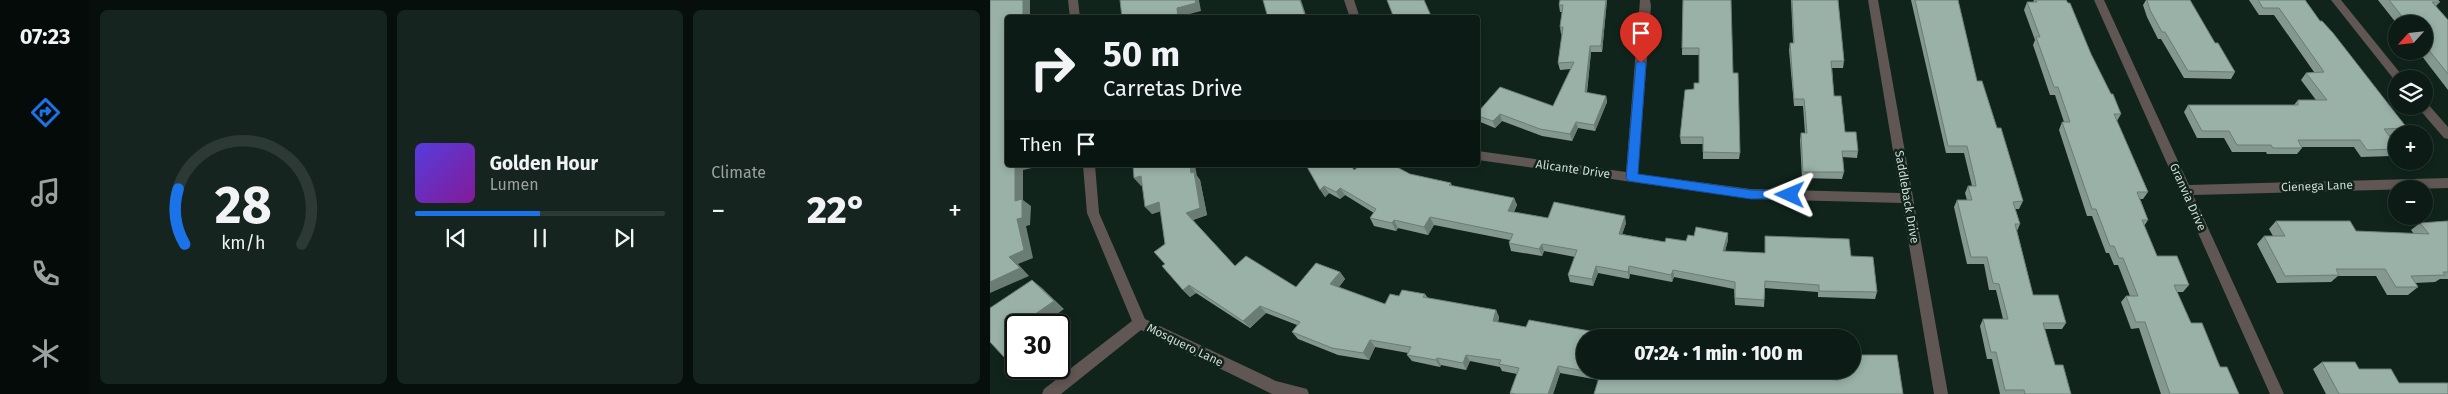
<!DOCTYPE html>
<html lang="en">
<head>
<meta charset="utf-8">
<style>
  body { margin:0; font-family:"Fira Sans",sans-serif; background:#15241e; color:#f1f3f6; height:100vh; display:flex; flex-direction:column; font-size:19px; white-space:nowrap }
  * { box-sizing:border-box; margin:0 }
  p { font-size:16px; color:#9aa1a0 }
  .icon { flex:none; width:28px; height:28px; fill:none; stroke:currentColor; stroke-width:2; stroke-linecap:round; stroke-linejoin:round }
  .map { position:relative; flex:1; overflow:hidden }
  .details { display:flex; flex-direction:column; gap:10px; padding:10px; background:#070f0c; width:900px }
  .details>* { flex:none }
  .banner { position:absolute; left:15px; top:15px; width:475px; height:152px; border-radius:5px; box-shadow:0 2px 8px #0003,0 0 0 1px #2c3934; background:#0c1b15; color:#f1f3f6; overflow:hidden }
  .needle { width:32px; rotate:243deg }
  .fabs { position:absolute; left:1398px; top:15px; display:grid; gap:10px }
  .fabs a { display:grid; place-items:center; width:45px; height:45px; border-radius:50%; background:#0c1b15; box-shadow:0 2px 8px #0003,0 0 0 1px #2c3934; font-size:25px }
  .speed { position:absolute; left:15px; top:314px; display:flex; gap:10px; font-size:25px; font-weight:700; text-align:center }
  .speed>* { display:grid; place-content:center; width:65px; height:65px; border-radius:50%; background:#0c1b15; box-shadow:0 2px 8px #0003,0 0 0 1px #2c3934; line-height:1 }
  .speed .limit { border:2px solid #111; border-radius:8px; background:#fff; color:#111 }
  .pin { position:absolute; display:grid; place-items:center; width:42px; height:42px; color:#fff; margin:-51px -21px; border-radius:50% 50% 50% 0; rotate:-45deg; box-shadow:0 0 5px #0007 }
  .pin .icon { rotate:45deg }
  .me { position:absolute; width:55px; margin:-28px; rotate:271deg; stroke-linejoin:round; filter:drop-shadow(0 0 4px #0008) }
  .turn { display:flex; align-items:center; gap:18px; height:105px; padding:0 15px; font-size:22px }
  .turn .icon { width:65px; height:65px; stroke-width:2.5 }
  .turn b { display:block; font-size:35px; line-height:42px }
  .then { display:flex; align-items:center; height:48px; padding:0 15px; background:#0003; gap:10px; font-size:19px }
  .big { font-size:38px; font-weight:800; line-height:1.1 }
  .details .card { flex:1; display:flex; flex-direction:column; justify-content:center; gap:8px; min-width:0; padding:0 18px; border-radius:8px; background:#15241e }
  .details .dial { align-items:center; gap:0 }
  .dial svg { height:130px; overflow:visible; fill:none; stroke:#2c3934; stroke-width:7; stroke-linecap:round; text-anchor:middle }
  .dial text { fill:#f1f3f6; stroke:none }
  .song { display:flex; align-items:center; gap:15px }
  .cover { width:60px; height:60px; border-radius:8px; background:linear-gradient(135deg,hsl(250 70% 55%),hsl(290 70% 35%)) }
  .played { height:5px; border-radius:2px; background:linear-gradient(90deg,#1a73e8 50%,#2c3934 50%) }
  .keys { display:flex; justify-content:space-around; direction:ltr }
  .heat { display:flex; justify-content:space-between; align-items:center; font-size:28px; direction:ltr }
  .details .tiles { flex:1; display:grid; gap:10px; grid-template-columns:repeat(3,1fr) }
  .trip { position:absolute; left:586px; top:329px; width:285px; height:50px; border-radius:25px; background:#0c1b15; box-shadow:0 2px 8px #0003,0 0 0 1px #2c3934; font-weight:800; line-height:50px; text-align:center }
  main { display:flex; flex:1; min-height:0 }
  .menu { display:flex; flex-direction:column; width:90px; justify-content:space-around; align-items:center; background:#050b08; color:#9aa1a0 }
  .menu .icon { width:35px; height:35px }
  .menu .current { color:#1a73e8 }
  .menu b { font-size:22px; color:#f1f3f6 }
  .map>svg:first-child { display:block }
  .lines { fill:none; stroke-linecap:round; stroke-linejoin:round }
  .minor { fill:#605653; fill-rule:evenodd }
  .wall { fill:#849890 }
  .shaded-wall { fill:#6b7c75 }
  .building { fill:#99b1a7; stroke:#6b7c75 }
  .route { fill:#1a73e8; stroke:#114b97 }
  .labels { text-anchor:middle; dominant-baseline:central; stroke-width:5; stroke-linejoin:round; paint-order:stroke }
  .street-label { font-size:12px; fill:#cedad5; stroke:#10241c }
</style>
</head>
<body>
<main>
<nav class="menu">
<b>07:23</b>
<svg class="icon current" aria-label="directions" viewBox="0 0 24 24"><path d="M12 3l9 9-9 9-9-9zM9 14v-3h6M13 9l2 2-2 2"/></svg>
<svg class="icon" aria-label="music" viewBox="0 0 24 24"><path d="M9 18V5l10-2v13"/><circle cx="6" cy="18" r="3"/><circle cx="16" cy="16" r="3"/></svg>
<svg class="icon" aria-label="phone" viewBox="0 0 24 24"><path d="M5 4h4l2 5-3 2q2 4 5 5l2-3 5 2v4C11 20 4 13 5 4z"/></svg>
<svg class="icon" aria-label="climate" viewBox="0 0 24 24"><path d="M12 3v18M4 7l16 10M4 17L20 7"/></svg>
</nav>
<section class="details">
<div class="tiles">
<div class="card dial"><svg viewBox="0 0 100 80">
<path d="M14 69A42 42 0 1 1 86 69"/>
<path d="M14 69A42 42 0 0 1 10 35" stroke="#1a73e8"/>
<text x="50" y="56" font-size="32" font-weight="700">28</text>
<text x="50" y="72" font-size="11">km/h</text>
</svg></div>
<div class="card">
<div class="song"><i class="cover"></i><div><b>Golden Hour</b><p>Lumen</p></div></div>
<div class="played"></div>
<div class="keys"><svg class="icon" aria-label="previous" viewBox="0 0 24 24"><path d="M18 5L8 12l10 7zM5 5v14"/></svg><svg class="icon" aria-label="pause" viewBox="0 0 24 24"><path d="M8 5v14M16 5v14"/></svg><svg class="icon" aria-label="next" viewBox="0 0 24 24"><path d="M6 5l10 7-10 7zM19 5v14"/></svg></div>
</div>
<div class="card"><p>Climate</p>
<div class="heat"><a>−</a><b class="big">22°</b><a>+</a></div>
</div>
</div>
</section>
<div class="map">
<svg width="1458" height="394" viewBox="0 0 1458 394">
  <rect width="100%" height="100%" fill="#10241c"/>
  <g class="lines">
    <path class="minor" d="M78 0H88L90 18H80Z
      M354 0H364L370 18H360Z
      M650 0H660L661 6 648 174 761 189 910 193 878 0H888L958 394H944L912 203 761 199 488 160V151L636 172Z
      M1104 0H1114L1199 185 1458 178V188L1203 195 1294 394H1280Z
      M1341 0H1351L1415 79H1406V82Z
      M1434 102 1437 103 1458 127V139L1454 138 1429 109 1427 106H1434Z
      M93 165H105L109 213 155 319 286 381 317 389 319 394H282L151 330 71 394H52L54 389 142 321 97 213Z"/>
  </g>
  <path class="wall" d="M570 0H617L612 52H601L597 93 616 96 617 102 605 131 588 128 582 141 552 136 512 121 505 128 488 121V112L563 106 581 69 570 70 568 63 572 34H571L570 27 572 12H570L569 5Z
    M693 0 743 73 750 153 749 159H713V144H691L690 137 704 89 709 83V55H692Z
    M801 0H848L854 61 853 68H842L844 96 855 132 868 151 867 158 852 157 854 172 852 179 812 178 810 140 811 133H815L813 106H804L799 50 800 43H803Z
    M921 0H968L987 81 1007 128 1033 201 1029 209H1025L1030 224 1027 231 1043 295 1076 323 1072 329H1054L1065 365 1081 394H1010L1002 359H997L990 326 993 319H1013L1006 290H999L994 264H977L964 207 967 200H977L975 193 978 186H982L974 153H956Z
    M1044 0H1076L1101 54 1131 114 1127 121 1158 192 1153 199H1150L1158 220 1154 226 1167 256 1199 285 1193 292H1187L1201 323 1249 394H1171L1149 328 1141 329 1131 302 1136 296H1140L1128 265H1124L1119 253H1116L1102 216H1097L1069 130 1072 122H1074L1065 95H1060L1043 45 1045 40 1034 10 1037 2H1043Z
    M1156 0H1157L1225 43 1245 72 1241 79 1194 78 1171 39H1168L1157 17 1153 5Z
    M1259 0H1315L1330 21 1417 128 1411 134H1406V135L1399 136 1406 145V152L1402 156 1371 157 1364 147H1312V148L1307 154H1277L1276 152H1242L1234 138H1207L1194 112 1198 105H1304L1308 100H1326L1311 80 1316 73 1324 72 1284 15H1269Z
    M1388 0H1448L1450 2 1446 6 1458 20V90L1428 51H1434V24H1407Z
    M316 165 364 170 420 174 461 183 462 186 524 198 527 205 524 212 558 218 636 223 632 234 675 242 738 240 735 251 775 253 861 256 887 292 885 299 828 297V292L775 288 774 307 745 305 744 289 684 277 682 282 640 274 639 279 608 273 603 286 580 282 578 275 585 257 554 251 552 256 521 251 519 243 520 240 444 225 438 235 408 228 406 231 384 226 380 218 384 213 355 195 350 199 339 193 335 197Z
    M207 176 210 180 217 215 203 220 245 266 306 287 350 272 355 279 349 287 395 304 409 296 435 294 438 298 506 310 509 317 508 322 595 370H738L737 374 847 379 846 370H862L913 394 609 380 570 373 563 394H520V393L527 374 512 371 510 367 480 361 476 370 451 365 450 367 422 361 417 355 418 353 385 347 379 360 348 355 308 339 302 332 307 325 276 313 260 328 206 293 200 297 193 290 175 264V244L171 211 162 214 152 186 144 178Z
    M1286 221 1366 231 1424 234 1421 230 1430 223 1458 221V279H1450L1445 282 1425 283 1428 287 1418 295H1397L1386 276H1348L1341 282 1287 283 1267 244 1274 236H1283L1279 229Z
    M1332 362 1369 369 1409 383 1458 394H1336L1323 369Z"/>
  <path class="shaded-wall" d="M33 0H40V18H33Z
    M205 0H209L211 11 192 16V18H188L187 8Z
    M310 0H311L317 18H316Z
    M616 0H617L612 52 611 46Z
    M600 46 601 52 596 99 595 92Z
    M616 96 617 102 605 131 604 125Z
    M510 114 512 121 505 128 503 121Z
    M586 122 588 128 582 141 580 134Z
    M25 165H42V168L33 170V200L41 206 40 225 36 226 43 258 28 264 39 276 0 293V282L19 257 27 219 25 201Z
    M200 165H205L207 176 210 180 217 215 203 220 196 213 201 173Z
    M151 176 158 184 151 186 144 178Z
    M334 186 339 193 335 197 330 190Z
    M350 188 355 195 350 199 346 192Z
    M524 198 527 205 520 218 518 211Z
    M169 202 176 209 162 214 155 207Z
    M635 216 636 223 630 241 629 234Z
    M440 217 444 225 438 235 434 227Z
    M404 220 408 228 406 231 402 223Z
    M738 233V240L733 258V251Z
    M552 244 554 251 552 256 549 249Z
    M606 266 608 273 603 286 602 279Z
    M639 266 640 274 639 279 638 272Z
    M683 270 684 277 682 282 681 275Z
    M350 272 355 279 345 292 340 284Z
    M42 280 52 288 74 309 52 325H49L41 317Z
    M199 285 206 293 200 297 193 290Z
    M270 306 276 313 260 328 253 321Z
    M506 310 509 317 507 328 503 321Z
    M380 340 385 347 379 360 373 353Z
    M26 348V365L14 357Z
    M476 355 480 361 476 370 473 363Z
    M447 358 451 365 450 367 446 360Z
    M568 366 570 373 563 394H558Z"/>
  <path class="building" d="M0 0H33V18H18V165H25V201L32 199V218L27 219 34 250 19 257 30 268 0 282Z
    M130 0H205L206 3 187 8 188 18H132Z
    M273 0H310L316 18H278Z
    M397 0H434L442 18H404Z
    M570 0H616L611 46H600L595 92 616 96 604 125 586 122 580 134 550 129 510 114 503 121 488 116V112L510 87 563 106 584 62 568 63 573 27H570L573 5H569Z
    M693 0H741L743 73H748L750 153 713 152V137H690L695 90 704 89V83H709V48H692Z
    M802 0H848L854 61H841L844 96H851L855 132H866L868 151H852L854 172H813L811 133H817L814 99H804L800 43H804Z
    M925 0H968L987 81H992L1007 128H1011L1033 201 1023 202 1030 224H1025L1043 295H1068L1076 323H1053L1065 365H1073L1081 394H1035L1034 390H1015L1006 352H1001L993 319H1018L1009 284 1003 283 997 257H981L967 200H982L978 186H986L985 180 977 146H958Z
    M1046 0H1076L1078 3H1080L1101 54 1121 94H1123L1131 114H1124L1158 192H1147L1158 220H1152L1167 256H1187L1199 285H1184L1201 323H1212L1230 367H1237L1249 394H1180L1155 322H1146L1136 296H1148L1133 258H1129L1124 246H1120L1106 209H1102L1072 122H1080L1068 87H1064L1046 37H1050L1037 2H1047Z
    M1157 0H1200L1225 43H1228L1245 72 1198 71 1175 32H1172L1160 10Z
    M1268 0H1315L1330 21H1332L1343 33 1417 128 1394 129 1406 145V149L1377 150 1370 140H1308L1312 148H1283L1281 145H1247L1239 131H1212L1198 105H1308V100H1337L1316 73 1334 72 1289 8H1273Z
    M1399 0H1448L1450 2H1442L1458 20V74L1434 44V24H1418Z
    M143 165H200L201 173 204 172 210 208 196 213 245 266 256 256 306 287 326 263 350 272 340 284 395 304 400 294 409 296 412 290 435 294 433 297 506 310 503 321 536 327 539 320 611 333 626 338H595V370H737L736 374 849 380 848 370H862V355H907L913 394H604L610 374 568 366 558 394H526L520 393 529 368 509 364 511 360 476 355 473 363 447 358 446 360 417 355 421 347 380 340 373 353 342 348 302 332 310 322 270 306 253 321 199 285 193 290 172 266 175 264 164 252 175 244 169 202 155 207 151 176 144 178Z
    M316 165H361L364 170 371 165H403L420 174 461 183 459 185 524 198 518 211 558 218 564 202 635 216 629 234 675 242 676 238 696 241 698 235 704 236 706 227 738 233 733 251 775 253V236L859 239 861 256 883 257 887 292 829 291V285L775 281 774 300 745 298V282L683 270 681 275 639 266 638 272 606 266 602 279 578 275 587 250 552 244 549 249 519 243 523 234 440 217 434 227 404 220 402 223 380 218 386 209 350 188 346 192 334 186 330 190Z
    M1286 221H1360L1366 231 1439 234 1430 223 1458 221V272H1453L1455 275 1421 276 1428 287H1406L1395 269H1346L1349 275 1295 276 1274 236H1295Z
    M42 280 64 301 41 317 49 325H26V348L14 357 0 342V308Z
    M1332 362H1365L1369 369H1401L1409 383H1458V394H1349Z"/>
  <path class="route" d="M651 60 656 63 648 174 761 190 800 191 806 195 804 198 761 199 638 181 636 178 646 63Z"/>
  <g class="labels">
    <g class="street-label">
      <text transform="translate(583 169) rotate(8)">Alicante Drive</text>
      <text transform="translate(1327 186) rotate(-2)">Cienega Lane</text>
      <text transform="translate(917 197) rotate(80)">Saddleback Drive</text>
      <text transform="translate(1198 197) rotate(66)">Granvia Drive</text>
      <text transform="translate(195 345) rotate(26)">Mosquero Lane</text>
    </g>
  </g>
</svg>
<div class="fabs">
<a><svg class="needle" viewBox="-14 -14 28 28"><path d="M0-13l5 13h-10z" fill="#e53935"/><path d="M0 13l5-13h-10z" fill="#9aa1a0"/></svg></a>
<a><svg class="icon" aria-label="layers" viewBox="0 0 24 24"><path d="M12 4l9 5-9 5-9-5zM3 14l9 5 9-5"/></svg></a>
<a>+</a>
<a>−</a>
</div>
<div class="speed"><div class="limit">30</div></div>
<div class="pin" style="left:651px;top:63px;background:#d93025"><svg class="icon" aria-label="arrive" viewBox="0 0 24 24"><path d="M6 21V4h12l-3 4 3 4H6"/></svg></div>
<svg class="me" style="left:800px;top:195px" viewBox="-20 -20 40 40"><path d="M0-17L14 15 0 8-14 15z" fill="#1a73e8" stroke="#fff" stroke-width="4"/></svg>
<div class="trip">07:24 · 1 min · 100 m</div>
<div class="banner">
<div class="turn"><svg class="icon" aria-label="right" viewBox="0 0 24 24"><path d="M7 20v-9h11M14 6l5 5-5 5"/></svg><div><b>50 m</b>Carretas Drive</div></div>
<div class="then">Then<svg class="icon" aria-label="arrive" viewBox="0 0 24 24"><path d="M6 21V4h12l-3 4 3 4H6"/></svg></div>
</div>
</div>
</main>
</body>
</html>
